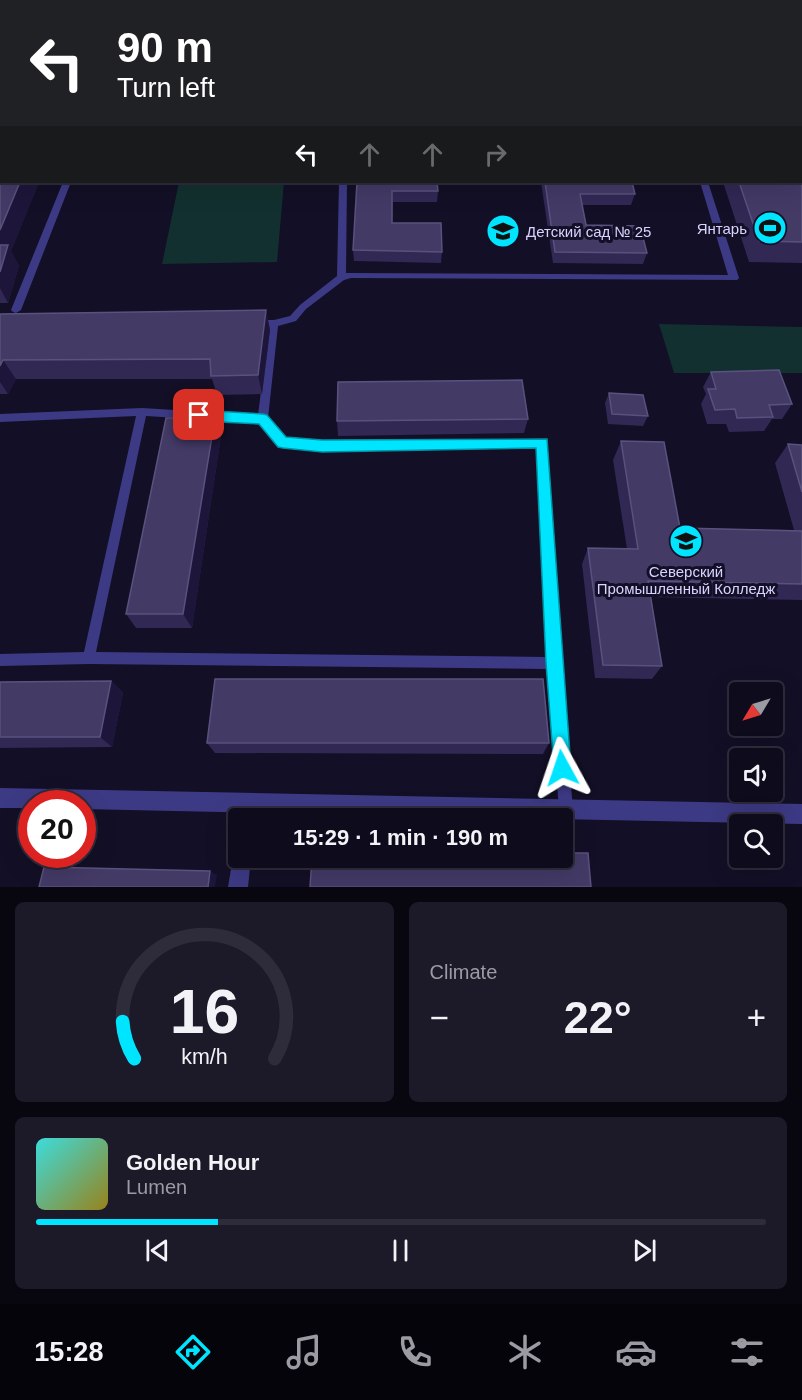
<!DOCTYPE html>
<html lang="en">
<head>
<meta charset="utf-8">
<style>
  body { margin:0; font-family:Helvetica,sans-serif; background:#1c1929; color:#f1f3f6; height:100vh; display:flex; flex-direction:column; font-size:22px; white-space:nowrap }
  * { box-sizing:border-box; margin:0 }
  p { font-size:20px; color:#9b9ba3 }
  .icon { flex:none; width:33px; height:33px; fill:none; stroke:currentColor; stroke-width:2; stroke-linecap:round; stroke-linejoin:round }
  .map { position:relative; height:887px; overflow:hidden }
  .details { display:flex; flex-direction:column; gap:15px; padding:15px; background:#08060f; flex:1 }
  .details>* { flex:none }
  .banner { position:absolute; left:0px; top:0px; width:802px; height:183px; box-shadow:0 6px 24px #0002,0 0 0 2px #2e2b3b; background:#202124; color:#fff; overflow:hidden }
  .needle { width:39px; rotate:232deg }
  .tools { position:absolute; left:729px; top:682px; display:grid; gap:12px }
  .tools a { display:grid; place-items:center; width:54px; height:54px; border-radius:6px; background:#0e0b1c; box-shadow:0 6px 24px #0002,0 0 0 2px #2e2b3b; font-size:30px }
  .speed { position:absolute; left:18px; top:790px; display:flex; gap:12px; font-size:30px; font-weight:700; text-align:center }
  .speed>* { display:grid; place-content:center; width:78px; height:78px; border-radius:50%; background:#0e0b1c; box-shadow:0 6px 24px #0002,0 0 0 2px #2e2b3b; line-height:1 }
  .speed .limit { border:9px solid #d22; background:#fff; color:#111 }
  .pin { position:absolute; display:grid; place-items:center; width:51px; height:51px; color:#fff; margin:-26px; border-radius:12px; box-shadow:0 3px 9px #0006 }
  .me { position:absolute; width:66px; margin:-33px; rotate:355deg; stroke-linejoin:round; filter:drop-shadow(0 0 4px #0008) }
  .turn { display:flex; align-items:center; gap:21px; height:126px; padding:0 18px; font-size:27px }
  .turn .icon { width:78px; height:78px; stroke-width:2.5 }
  .turn b { display:block; font-size:42px; line-height:51px }
  .lanes { display:flex; align-items:center; height:57px; padding:0 18px; background:#0003; justify-content:center; gap:30px; direction:ltr }
  .lanes .off { opacity:.35 }
  .big { font-size:45px; font-weight:700; line-height:1.1 }
  .details .tile { flex:1; display:flex; flex-direction:column; justify-content:center; gap:9px; min-width:0; padding:0 21px; border-radius:9px; background:#1c1929 }
  .details .dial { align-items:center; gap:0 }
  .dial svg { height:156px; overflow:visible; fill:none; stroke:#2e2b3b; stroke-width:7; stroke-linecap:round; text-anchor:middle }
  .dial text { fill:#f1f3f6; stroke:none }
  .song { display:flex; align-items:center; gap:18px }
  .cover { width:72px; height:72px; border-radius:9px; background:linear-gradient(135deg,hsl(180 70% 55%),hsl(50 70% 35%)) }
  .played { height:6px; border-radius:3px; background:linear-gradient(90deg,#00e5ff 25%,#2e2b3b 25%) }
  .keys { display:flex; justify-content:space-around; direction:ltr }
  .heat { display:flex; justify-content:space-between; align-items:center; font-size:33px; direction:ltr }
  .details .tiles { flex:1; display:grid; gap:15px; grid-template-columns:1fr 1fr }
  .tile:last-child { grid-column:span 2 }
  .trip { position:absolute; left:228px; top:808px; width:345px; height:60px; border-radius:6px; background:#0e0b1c; box-shadow:0 6px 24px #0002,0 0 0 2px #2e2b3b; font-weight:700; line-height:60px; text-align:center }
  .tabs { display:flex; height:96px; justify-content:space-around; align-items:center; background:#06040b; color:#9b9ba3 }
  .tabs .icon { width:42px; height:42px }
  .tabs .active { color:#00e5ff }
  .tabs b { font-size:27px; color:#f1f3f6 }
  .map>svg:first-child { display:block }
  .green { fill:#12302f }
  .lines { fill:none; stroke-linecap:round; stroke-linejoin:round }
  .service { fill:#3d3a85; fill-rule:evenodd }
  .minor { fill:#3d3a85; fill-rule:evenodd }
  .secondary { fill:#6f6bff; fill-rule:evenodd }
  .wall { fill:#312854 }
  .shaded-wall { fill:#1d163a }
  .building { fill:#433a66; stroke:#5a527e; stroke-width:1.5 }
  .route { fill:#00e5ff; stroke:#0095a6; stroke-width:1.5 }
  .labels { text-anchor:middle; dominant-baseline:central; stroke-width:6; stroke-linejoin:round; paint-order:stroke }
  .poi-label { font-size:15px; fill:#d9d4ff; stroke:#130f26; text-anchor:end }
</style>
</head>
<body>
<div class="map">
<svg width="802" height="887" viewBox="0 0 802 887">
  <rect width="100%" height="100%" fill="#130f26"/>
  <path class="green" d="M179 182H284L277 262 162 264Z
    M659 324 802 327V373H674Z"/>
  <g class="lines">
    <path class="service" d="M693 0H699L700 2H693Z
      M0 70H2V74H0Z
      M63 182H71L21 310 16 313 13 312 11 310Z
      M339 182H347L346 273 728 275 700 182H708L739 278 737 280 351 278 344 280 306 309 296 321 278 326 268 418 286 439 322 442 546 440 547 443 560 663 573 809 571 814 566 816 561 814 559 809 548 669 89 664 0 666V654L84 652 136 416 0 422V414L142 408 258 415 269 328H255L250 324 255 320H274L290 316 300 305 337 276ZM146 416 260 423 279 446 283 447 322 450 537 447 547 657 96 652Z"/>
    <path class="minor" d="M0 788 802 804V824L82 809V804H32V808H0Z
      M238 849V858H251L248 887H228L234 851Z"/>
    <path class="secondary" d="M2 2V10L0 11V3Z"/>
  </g>
  <path class="wall" d="M801 41H802V87H801Z
    M0 129 2 182H39L11 251 19 266 8 303H0Z
    M802 146V263L749 262 723 182H801Z
    M357 182 438 191 437 202H393L392 223 442 252 441 263 354 261 353 250Z
    M541 182H632L635 194 631 205H582L586 225 647 253 643 264 553 263Z
    M266 310 270 330 262 394 217 395 212 379H16L8 394H0V314Z
    M711 372 792 404 782 419H772L764 431 729 432 726 424H707L701 404 706 394 703 387Z
    M609 393 648 416 643 426 608 424 605 403Z
    M215 418 221 436 192 628H136L126 614Z
    M528 419 524 433 338 436 337 421Z
    M621 441 680 528 794 530 775 463 788 444 802 445V600L651 597 662 666 652 679 595 678 582 564 588 548 627 549 613 460Z
    M111 681 123 693 112 747 0 748V682Z
    M207 743H549L543 754 215 753Z"/>
  <path class="shaded-wall" d="M65 0H78L77 2H65Z
    M20 182H39L11 251 19 266 8 303 0 288V230Z
    M266 310 270 330 262 394 258 375Z
    M3 360 16 379 8 394 0 382V366Z
    M215 418 221 436 192 628 183 614Z
    M111 681 123 693 112 747 100 737Z
    M210 871 217 875 215 887H208Z"/>
  <path class="building" d="M35 0H65V2H34Z
    M247 0H288V2H247Z
    M558 0H659L660 2H558Z
    M801 41H802V66H801Z
    M2 126V182H20L0 230V129Z
    M801 144 802 146V242L759 241 739 182H801Z
    M357 182H437L438 191H392V223H441L442 252 353 250Z
    M545 182H632L635 194H580L586 225 640 226 647 253 555 252Z
    M0 245H8L0 272Z
    M266 310 258 375 211 376 210 359 3 360 0 366V314Z
    M779 370 792 404 769 405 773 417 737 418 735 409 715 410 708 389H716L711 372Z
    M522 380 528 419 337 421 338 382Z
    M609 393 643 395 648 416 612 414Z
    M166 418H215L183 614H126Z
    M621 441 664 442 680 528 802 531V584L648 581 662 666 603 665 588 548 638 549Z
    M788 444 802 445V492Z
    M215 679H543L549 743H207Z
    M111 681 100 737H0V682Z
    M562 853H588L591 887H310L312 858H562Z
    M44 867 210 871 208 887H39Z"/>
  <path class="route" d="M199 410 263 414 267 415 286 437 322 440 547 439 571 768 568 774 562 776 556 774 554 768 546 663 536 448 322 452 283 448 278 447 259 424 199 421 193 415Z"/>
  <defs>
    <g id="stadium-disc" transform="scale(1.725)"><circle r="9.5" fill="#00e5ff" stroke="#130f26"/><path d="M0-5a6.5 5 0 1 0 0 10a6.5 5 0 1 0 0-10ZM-3.5-1.8h7v3.6h-7Z" fill="#111"/></g>
    <g id="school-disc" transform="scale(1.725)"><circle r="9.5" fill="#00e5ff" stroke="#130f26"/><path d="M0-5L7-2L0 1L-7-2ZM-4 1L0 2.5L4 1V4Q0 6-4 4Z" fill="#111"/></g>
    <g id="university-disc" transform="scale(1.725)"><circle r="9.5" fill="#00e5ff" stroke="#130f26"/><path d="M0-5L7-2L0 1L-7-2ZM-4 1L0 2.5L4 1V4Q0 6-4 4Z" fill="#111"/></g>
  </defs>
  <g fill-rule="evenodd">
    <use href="#stadium-disc" x="770" y="228"/>
    <use href="#school-disc" x="503" y="231"/>
    <use href="#university-disc" x="686" y="541"/>
  </g>
  <g class="labels">
    <g class="poi-label">
      <text x="747" y="228">Янтарь</text>
      <text x="526" y="231" text-anchor="start">Детский сад № 25</text>
      <text x="686" y="571" text-anchor="middle">Северский<tspan x="686" dy="17">Промышленный Колледж</tspan></text>
    </g>
  </g>
</svg>
<div class="tools">
<a><svg class="needle" viewBox="-14 -14 28 28"><path d="M0-13l5 13h-10z" fill="#e53935"/><path d="M0 13l5-13h-10z" fill="#9b9ba3"/></svg></a>
<a><svg class="icon" aria-label="sound" viewBox="0 0 24 24"><path d="M4 9h4l5-4v14l-5-4H4zM17 9q2 3 0 6"/></svg></a>
<a><svg class="icon" aria-label="search" viewBox="0 0 24 24"><circle cx="10" cy="10" r="6"/><path d="M15 15l6 6"/></svg></a>
</div>
<div class="speed"><div class="limit">20</div></div>
<div class="pin" style="left:199px;top:415px;background:#d93025"><svg class="icon" aria-label="arrive" viewBox="0 0 24 24"><path d="M6 21V4h12l-3 4 3 4H6"/></svg></div>
<svg class="me" style="left:562px;top:768px" viewBox="-20 -20 40 40"><path d="M0-17L14 15 0 8-14 15z" fill="#00e5ff" stroke="#fff" stroke-width="4"/></svg>
<div class="trip">15:29 · 1 min · 190 m</div>
<div class="banner">
<div class="turn"><svg class="icon" aria-label="left" viewBox="0 0 24 24"><path d="M17 20v-9H6M10 6l-5 5 5 5"/></svg><div><b>90 m</b>Turn left</div></div>
<div class="lanes"><svg class="icon" aria-label="left" viewBox="0 0 24 24"><path d="M17 20v-9H6M10 6l-5 5 5 5"/></svg><svg class="icon off" aria-label="ahead" viewBox="0 0 24 24"><path d="M12 20V5M6 11l6-6 6 6"/></svg><svg class="icon off" aria-label="ahead" viewBox="0 0 24 24"><path d="M12 20V5M6 11l6-6 6 6"/></svg><svg class="icon off" aria-label="right" viewBox="0 0 24 24"><path d="M7 20v-9h11M14 6l5 5-5 5"/></svg></div>
</div>
</div>
<section class="details">
<div class="tiles">
<div class="tile dial"><svg viewBox="0 0 100 80">
<path d="M14 69A42 42 0 1 1 86 69"/>
<path d="M14 69A42 42 0 0 1 8 50" stroke="#00e5ff"/>
<text x="50" y="56" font-size="32" font-weight="700">16</text>
<text x="50" y="72" font-size="11">km/h</text>
</svg></div>
<div class="tile"><p>Climate</p>
<div class="heat"><a>−</a><b class="big">22°</b><a>+</a></div>
</div>
<div class="tile">
<div class="song"><i class="cover"></i><div><b>Golden Hour</b><p>Lumen</p></div></div>
<div class="played"></div>
<div class="keys"><svg class="icon" aria-label="previous" viewBox="0 0 24 24"><path d="M18 5L8 12l10 7zM5 5v14"/></svg><svg class="icon" aria-label="pause" viewBox="0 0 24 24"><path d="M8 5v14M16 5v14"/></svg><svg class="icon" aria-label="next" viewBox="0 0 24 24"><path d="M6 5l10 7-10 7zM19 5v14"/></svg></div>
</div>
</div>
</section>
<nav class="tabs">
<b>15:28</b>
<svg class="icon active" aria-label="directions" viewBox="0 0 24 24"><path d="M12 3l9 9-9 9-9-9zM9 14v-3h6M13 9l2 2-2 2"/></svg>
<svg class="icon" aria-label="music" viewBox="0 0 24 24"><path d="M9 18V5l10-2v13"/><circle cx="6" cy="18" r="3"/><circle cx="16" cy="16" r="3"/></svg>
<svg class="icon" aria-label="phone" viewBox="0 0 24 24"><path d="M5 4h4l2 5-3 2q2 4 5 5l2-3 5 2v4C11 20 4 13 5 4z"/></svg>
<svg class="icon" aria-label="climate" viewBox="0 0 24 24"><path d="M12 3v18M4 7l16 10M4 17L20 7"/></svg>
<svg class="icon" aria-label="car" viewBox="0 0 24 24"><path d="M5 17H2v-5l4-1 3-4h7l3 4 3 1v5h-3M9 17h6M6 11h13"/><circle cx="7" cy="17" r="2"/><circle cx="17" cy="17" r="2"/></svg>
<svg class="icon" aria-label="filters" viewBox="0 0 24 24"><path d="M4 7h16M4 17h16"/><circle cx="9" cy="7" r="2"/><circle cx="15" cy="17" r="2"/></svg>
</nav>
</body>
</html>
